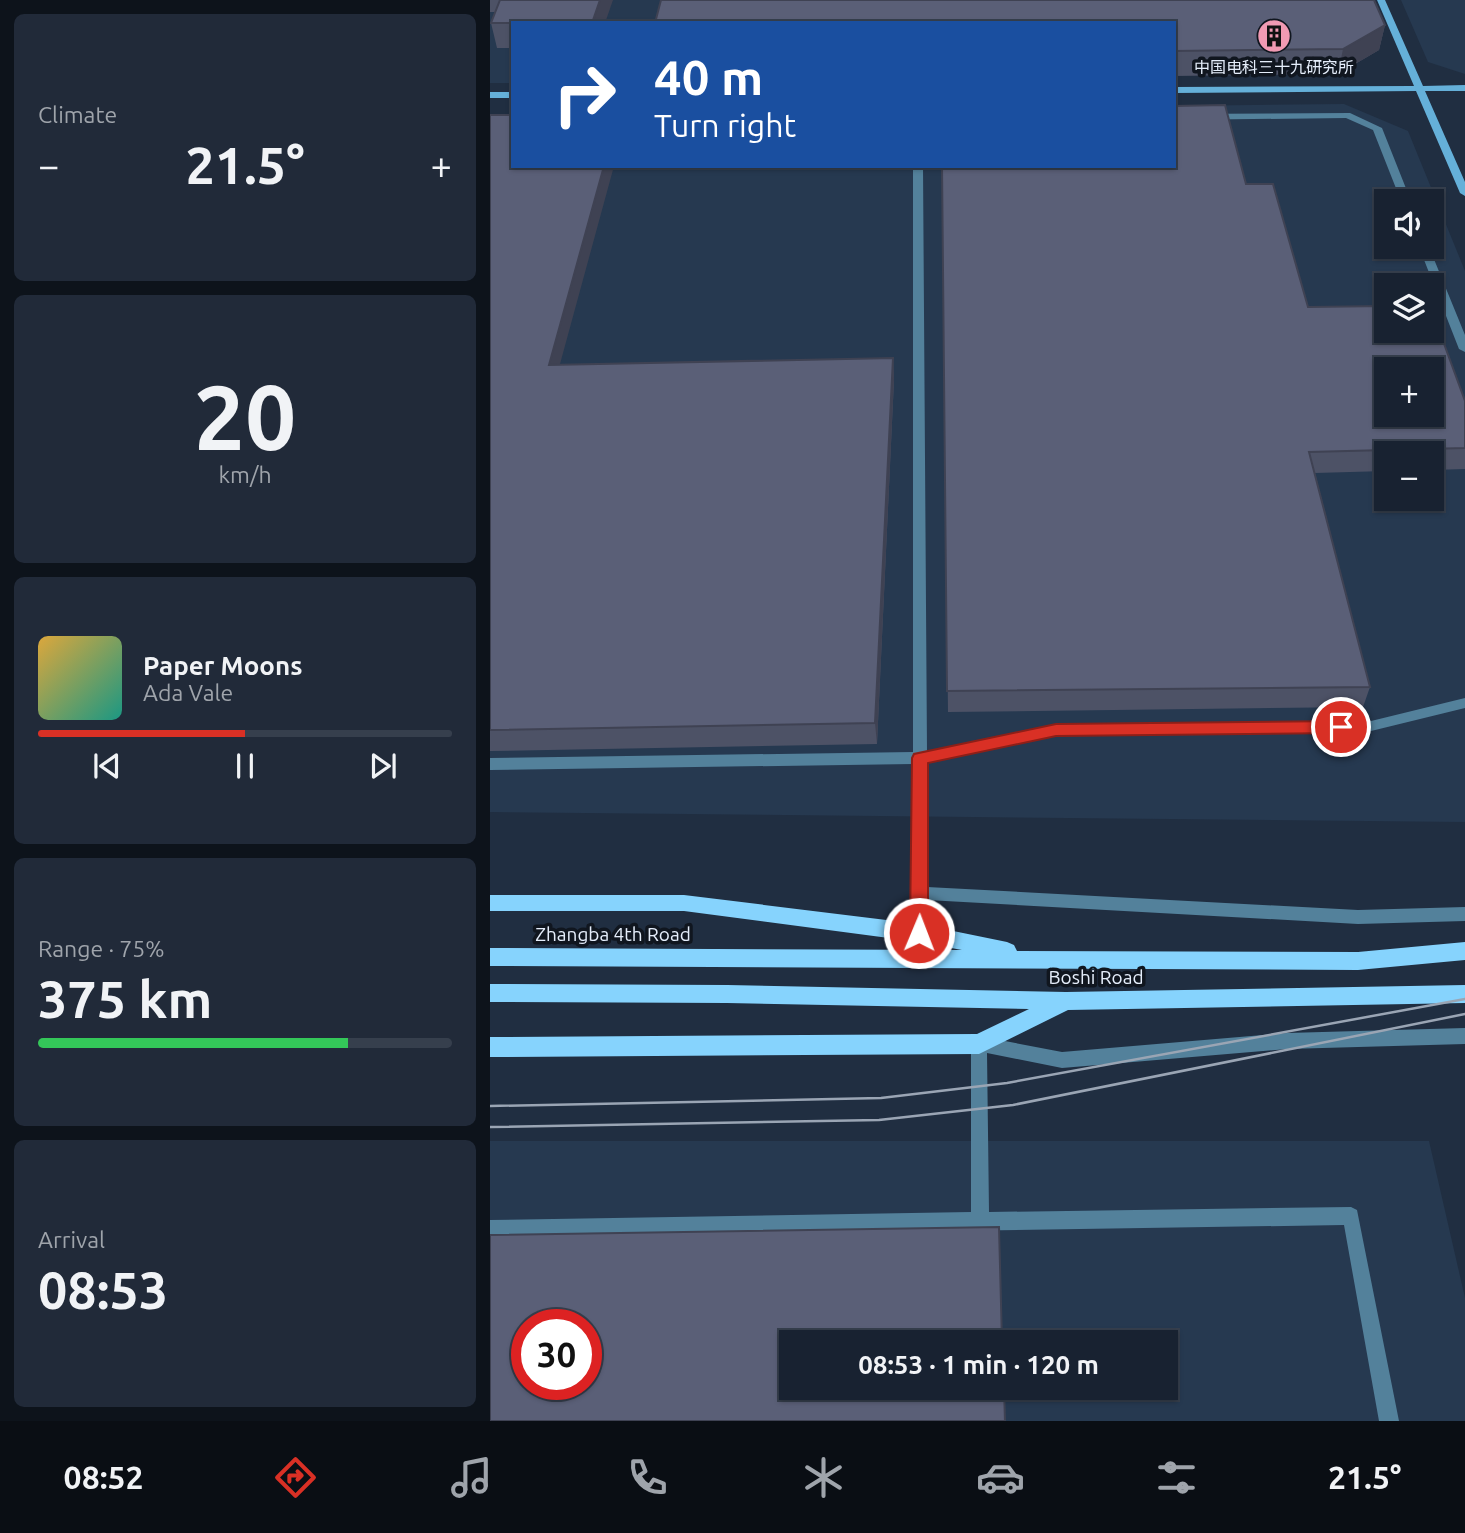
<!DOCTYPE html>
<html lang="en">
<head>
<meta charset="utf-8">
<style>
  body { margin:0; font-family:Ubuntu,"Noto Sans SC",sans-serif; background:#212a39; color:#f1f3f6; height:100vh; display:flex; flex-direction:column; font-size:26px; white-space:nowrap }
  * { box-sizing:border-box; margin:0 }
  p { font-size:23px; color:#9fa4ab }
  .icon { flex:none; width:38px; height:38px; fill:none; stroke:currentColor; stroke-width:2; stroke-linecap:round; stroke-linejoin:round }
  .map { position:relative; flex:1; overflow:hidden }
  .side { display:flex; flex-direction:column; gap:14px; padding:14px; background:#0d131b; width:490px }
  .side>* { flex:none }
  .banner { position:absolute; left:21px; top:21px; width:665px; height:147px; border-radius:0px; box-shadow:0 2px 5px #0004,0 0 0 2px #363f4d; background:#1a4fa0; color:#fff; overflow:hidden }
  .tools { position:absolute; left:884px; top:189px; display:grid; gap:14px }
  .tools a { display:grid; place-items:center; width:70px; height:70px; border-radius:0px; background:#182231; box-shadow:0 2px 5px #0004,0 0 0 2px #363f4d; font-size:35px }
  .speed { position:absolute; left:21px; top:1309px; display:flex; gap:14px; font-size:35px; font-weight:700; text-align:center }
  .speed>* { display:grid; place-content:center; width:91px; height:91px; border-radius:50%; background:#182231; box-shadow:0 2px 5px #0004,0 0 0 2px #363f4d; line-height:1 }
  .speed .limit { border:10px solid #d22; background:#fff; color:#111 }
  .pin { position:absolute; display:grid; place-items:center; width:60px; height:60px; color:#fff; margin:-30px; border:4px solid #fff; border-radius:50%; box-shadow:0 2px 7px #0007 }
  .me { position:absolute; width:77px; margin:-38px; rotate:1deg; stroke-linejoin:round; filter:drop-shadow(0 0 5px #0008) }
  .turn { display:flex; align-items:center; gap:24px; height:147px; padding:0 28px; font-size:32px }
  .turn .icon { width:91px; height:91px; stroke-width:2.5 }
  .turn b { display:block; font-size:49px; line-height:60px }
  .big { font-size:52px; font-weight:600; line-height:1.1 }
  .side .tile { flex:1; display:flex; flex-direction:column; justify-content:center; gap:10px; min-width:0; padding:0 24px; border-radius:10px; background:#212a39 }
  .side .dial { align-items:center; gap:0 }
  .dial b { font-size:91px; line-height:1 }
  .song { display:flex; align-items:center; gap:21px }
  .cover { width:84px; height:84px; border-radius:10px; background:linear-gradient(135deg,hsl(40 70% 55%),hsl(170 70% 35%)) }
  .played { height:7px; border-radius:4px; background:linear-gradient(90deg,#d93025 50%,#363f4d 50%) }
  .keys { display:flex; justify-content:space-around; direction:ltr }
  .heat { display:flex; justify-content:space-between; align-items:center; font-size:38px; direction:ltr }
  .charge { height:10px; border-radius:5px; background:linear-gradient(90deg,#34c759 75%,#363f4d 0) }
  .trip { position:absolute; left:289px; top:1330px; width:399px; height:70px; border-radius:0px; background:#182231; box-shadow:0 2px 5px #0004,0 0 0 2px #363f4d; font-weight:600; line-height:70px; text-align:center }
  .tab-bar { display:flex; height:112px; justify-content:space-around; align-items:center; background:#0a0e14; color:#9fa4ab }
  .tab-bar .icon { width:49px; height:49px }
  .tab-bar .selected { color:#d93025 }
  .tab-bar b { font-size:32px; color:#f1f3f6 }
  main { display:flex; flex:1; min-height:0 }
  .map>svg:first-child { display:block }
  .built { fill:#263950; fill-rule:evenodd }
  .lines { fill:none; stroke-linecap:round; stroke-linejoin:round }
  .street { fill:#53819b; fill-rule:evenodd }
  .secondary { fill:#65b0d9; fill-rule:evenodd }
  .primary { fill:#86d3fd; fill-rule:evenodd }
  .tram { stroke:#9aa5b4; stroke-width:2.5 }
  .wall { fill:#4d5266 }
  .shaded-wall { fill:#3f4253 }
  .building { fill:#5a5f77; stroke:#3f4253; stroke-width:2; fill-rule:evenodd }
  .route { fill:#d93025; stroke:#8d1f18; stroke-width:2 }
  .labels { text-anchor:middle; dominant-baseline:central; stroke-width:7; stroke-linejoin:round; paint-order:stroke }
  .far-poi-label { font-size:16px; fill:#e5eefb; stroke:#10161f }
  .street-label { font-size:19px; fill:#e5eefb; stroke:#10161f }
</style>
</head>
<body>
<main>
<section class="side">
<div class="tile"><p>Climate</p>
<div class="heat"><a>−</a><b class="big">21.5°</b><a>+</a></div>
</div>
<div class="tile dial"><b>20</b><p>km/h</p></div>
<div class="tile">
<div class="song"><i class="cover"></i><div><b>Paper Moons</b><p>Ada Vale</p></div></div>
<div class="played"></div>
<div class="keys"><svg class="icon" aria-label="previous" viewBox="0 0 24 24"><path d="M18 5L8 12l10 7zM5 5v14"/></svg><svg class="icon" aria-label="pause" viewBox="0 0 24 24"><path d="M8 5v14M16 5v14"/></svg><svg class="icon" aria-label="next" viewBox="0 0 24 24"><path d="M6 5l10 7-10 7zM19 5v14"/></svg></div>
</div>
<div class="tile"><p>Range · 75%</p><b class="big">375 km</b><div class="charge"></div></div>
<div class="tile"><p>Arrival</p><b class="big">08:53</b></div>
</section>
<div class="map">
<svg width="975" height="1421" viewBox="0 0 975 1421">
  <rect width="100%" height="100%" fill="#202e41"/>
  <path class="built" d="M0 0H177L171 23H23V83H0Z
    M911 0H975V74L938 62Z
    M854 104 918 131 975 271V822L0 812V114H23V166H684V106ZM896 201H942V247H896ZM896 285H942V331H896ZM896 369H942V415H896ZM896 453H942V499H896Z
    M0 1141H939L975 1298V1421H0ZM37 1325H96V1384H37ZM301 1342H676V1388H301Z"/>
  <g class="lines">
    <path class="street" d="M860 113 892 128 921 201H911L883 130 856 118 684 120V114Z
      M423 166H433L437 751 566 725 877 722 975 698V708L877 732 566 735 437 762V887L868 910 975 907V921L868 924 437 900V933L435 938 429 940 423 938 421 933 423 764 0 770V758L423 752Z
      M929 247H939L975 335V352L969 349Z
      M975 1028V1044L797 1049 572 1068 497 1053 499 1212 861 1207 867 1210 909 1421H889L854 1225 0 1238V1220L481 1212V1044L483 1039 489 1036 572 1052 797 1033Z"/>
    <path class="secondary" d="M887 0H895L933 86 975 85V91H935L975 182V196L970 193 926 91 684 93V87L924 86Z
      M0 92H23V98H0Z"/>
    <path class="primary" d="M0 895H194L429 924 517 942 524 945 527 951 868 952 975 942V960L868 970 0 966V948L472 950 429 942 194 911H0Z
      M0 984 237 985 576 992 975 985V1003L578 1010 489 1054 0 1057V1037L487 1034 539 1009 237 1003 0 1002Z"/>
    <path class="tram" d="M0 1106 391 1098 517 1083 975 999
      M0 1127 389 1120 523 1105 975 1014"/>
  </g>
  <path class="wall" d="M0 0H123L23 23V48H7L1 23 5 12H0Z
    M684 23 895 25 889 50 848 74 684 76Z
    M0 115 70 365 403 358 404 380 387 744 0 751Z
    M452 166 756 184 818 307 975 401V469L942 470V453H896V471L825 473 880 687 873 707 458 712Z"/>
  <path class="shaded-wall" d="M110 0H123L115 23H102Z
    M895 25 889 50 848 74 853 49Z
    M114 166H124L64 386 59 365Z
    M403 358 404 380 387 744 385 723Z"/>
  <path class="building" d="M10 0H110L102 23H1Z
    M171 0H884L895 25 853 49 684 51V23H165Z
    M735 105 756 184H783L818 307 896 306V331H942V311L975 401V448L819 452 880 687 457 691 452 166H684V106ZM896 369H942V415H896Z
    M0 115H23V166H114L59 365 403 358 385 723 0 730Z
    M509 1227 512 1342H301V1388H514L515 1421H0V1235ZM37 1325H96V1384H37Z"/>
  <path class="route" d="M851 721 859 727 851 733 566 736 438 763V933L435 939 429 941 422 939 420 933 422 758 424 754 566 724Z"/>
  <defs>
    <g id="building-disc" transform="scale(1.75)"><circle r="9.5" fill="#f19ab3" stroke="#10161f"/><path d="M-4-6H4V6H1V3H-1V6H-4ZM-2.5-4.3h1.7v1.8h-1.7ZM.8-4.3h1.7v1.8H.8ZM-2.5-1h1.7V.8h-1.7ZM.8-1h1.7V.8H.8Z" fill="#111"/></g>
  </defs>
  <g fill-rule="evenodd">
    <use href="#building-disc" x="784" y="36"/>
  </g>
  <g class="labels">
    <g class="far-poi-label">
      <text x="784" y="67">中国电科三十九研究所</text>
    </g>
    <g class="street-label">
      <text x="123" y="934">Zhangba 4th Road</text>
      <text x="606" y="977">Boshi Road</text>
    </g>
  </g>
</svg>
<div class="tools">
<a><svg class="icon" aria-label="sound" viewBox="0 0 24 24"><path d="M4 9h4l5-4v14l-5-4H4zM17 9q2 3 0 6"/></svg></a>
<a><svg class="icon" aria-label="layers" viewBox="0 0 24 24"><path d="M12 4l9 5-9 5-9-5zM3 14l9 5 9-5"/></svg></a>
<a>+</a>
<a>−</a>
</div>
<div class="speed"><div class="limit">30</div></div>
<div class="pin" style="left:851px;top:727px;background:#d93025"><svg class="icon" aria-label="arrive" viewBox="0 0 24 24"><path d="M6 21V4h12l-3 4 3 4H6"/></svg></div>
<svg class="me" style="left:429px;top:933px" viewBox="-20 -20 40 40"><circle r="17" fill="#d93025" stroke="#fff" stroke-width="3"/><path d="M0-11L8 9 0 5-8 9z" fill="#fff"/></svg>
<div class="trip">08:53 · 1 min · 120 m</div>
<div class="banner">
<div class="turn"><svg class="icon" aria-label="right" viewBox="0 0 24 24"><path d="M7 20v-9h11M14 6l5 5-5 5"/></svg><div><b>40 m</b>Turn right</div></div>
</div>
</div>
</main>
<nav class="tab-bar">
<b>08:52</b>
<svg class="icon selected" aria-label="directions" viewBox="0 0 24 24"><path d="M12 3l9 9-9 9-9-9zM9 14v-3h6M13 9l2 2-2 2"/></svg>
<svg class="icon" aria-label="music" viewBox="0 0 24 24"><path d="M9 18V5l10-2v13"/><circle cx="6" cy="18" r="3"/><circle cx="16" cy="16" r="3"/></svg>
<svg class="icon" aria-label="phone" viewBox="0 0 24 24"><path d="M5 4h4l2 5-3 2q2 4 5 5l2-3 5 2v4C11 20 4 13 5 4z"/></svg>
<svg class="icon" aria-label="climate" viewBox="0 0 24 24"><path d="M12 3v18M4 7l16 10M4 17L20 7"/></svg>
<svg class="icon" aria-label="car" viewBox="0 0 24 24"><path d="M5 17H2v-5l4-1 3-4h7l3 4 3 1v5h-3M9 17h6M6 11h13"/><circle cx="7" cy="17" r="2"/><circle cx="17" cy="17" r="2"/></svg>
<svg class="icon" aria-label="filters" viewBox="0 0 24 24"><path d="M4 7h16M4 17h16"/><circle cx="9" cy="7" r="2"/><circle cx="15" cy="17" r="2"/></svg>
<b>21.5°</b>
</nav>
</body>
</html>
